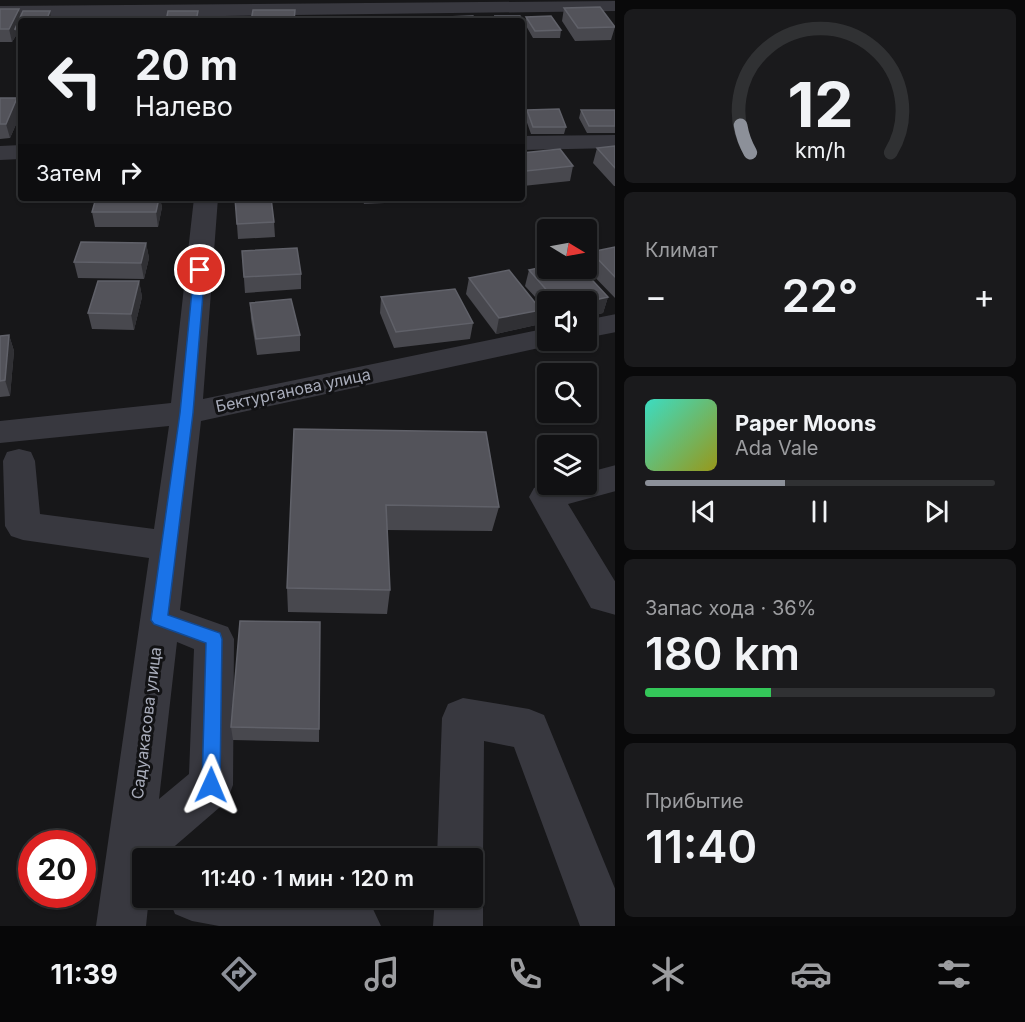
<!DOCTYPE html>
<html lang="ru">
<head>
<meta charset="utf-8">
<style>
  body { margin:0; font-family:Inter,sans-serif; background:#1a1a1c; color:#f1f3f6; height:100vh; display:flex; flex-direction:column; font-size:22px; white-space:nowrap }
  * { box-sizing:border-box; margin:0 }
  p { font-size:20px; color:#9c9da0 }
  .icon { flex:none; width:33px; height:33px; fill:none; stroke:currentColor; stroke-width:2; stroke-linecap:round; stroke-linejoin:round }
  .map { position:relative; flex:1; overflow:hidden }
  .side { display:flex; flex-direction:column; gap:9px; padding:9px; background:#09090a; width:410px }
  .side>* { flex:none }
  .guide { position:absolute; left:18px; top:18px; width:507px; height:183px; border-radius:6px; box-shadow:0 2px 4px #0004,0 0 0 2px #303133; background:#111113; color:#f1f3f6; overflow:hidden }
  .needle { width:39px; rotate:100deg }
  .tools { position:absolute; left:537px; top:219px; display:grid; gap:12px }
  .tools a { display:grid; place-items:center; width:60px; height:60px; border-radius:6px; background:#111113; box-shadow:0 2px 4px #0004,0 0 0 2px #303133; font-size:30px }
  .speed { position:absolute; left:18px; top:830px; display:flex; gap:12px; font-size:30px; font-weight:700; text-align:center }
  .speed>* { display:grid; place-content:center; width:78px; height:78px; border-radius:50%; background:#111113; box-shadow:0 2px 4px #0004,0 0 0 2px #303133; line-height:1 }
  .speed .limit { border:9px solid #d22; background:#fff; color:#111 }
  .pin { position:absolute; display:grid; place-items:center; width:51px; height:51px; color:#fff; margin:-26px; border:3px solid #fff; border-radius:50%; box-shadow:0 2px 6px #0007 }
  .me { position:absolute; width:66px; margin:-33px; rotate:1deg; stroke-linejoin:round; filter:drop-shadow(0 0 4px #0008) }
  .turn { display:flex; align-items:center; gap:21px; height:126px; padding:0 18px; font-size:27px }
  .turn .icon { width:78px; height:78px; stroke-width:2.5 }
  .turn b { display:block; font-size:42px; line-height:51px }
  .then { display:flex; align-items:center; height:57px; padding:0 18px; background:#0003; gap:12px; font-size:22px }
  .big { font-size:45px; font-weight:600; line-height:1.1 }
  .side .widget { flex:1; display:flex; flex-direction:column; justify-content:center; gap:9px; min-width:0; padding:0 21px; border-radius:9px; background:#1a1a1c }
  .side .dial { align-items:center; gap:0 }
  .dial svg { height:156px; overflow:visible; fill:none; stroke:#303133; stroke-width:7; stroke-linecap:round; text-anchor:middle }
  .dial text { fill:#f1f3f6; stroke:none }
  .song { display:flex; align-items:center; gap:18px }
  .cover { width:72px; height:72px; border-radius:9px; background:linear-gradient(135deg,hsl(170 70% 55%),hsl(60 70% 35%)) }
  .played { height:6px; border-radius:3px; background:linear-gradient(90deg,#8c9099 40%,#303133 40%) }
  .keys { display:flex; justify-content:space-around; direction:ltr }
  .heat { display:flex; justify-content:space-between; align-items:center; font-size:33px; direction:ltr }
  .charge { height:9px; border-radius:4px; background:linear-gradient(90deg,#34c759 36%,#303133 0) }
  .trip { position:absolute; left:132px; top:848px; width:351px; height:60px; border-radius:6px; background:#111113; box-shadow:0 2px 4px #0004,0 0 0 2px #303133; font-weight:600; line-height:60px; text-align:center }
  .dock { display:flex; height:96px; justify-content:space-around; align-items:center; background:#070708; color:#9c9da0 }
  .dock .icon { width:42px; height:42px }
  .dock .active { color:#8c9099 }
  .dock b { font-size:27px; color:#f1f3f6 }
  main { display:flex; flex:1; min-height:0 }
  .map>svg:first-child { display:block }
  .lines { fill:none; stroke-linecap:round; stroke-linejoin:round }
  .minor { fill:#38383f; fill-rule:evenodd }
  .wall { fill:#48484e }
  .shaded-wall { fill:#303034 }
  .building { fill:#53535a; stroke:#606169; stroke-width:1.5 }
  .route { fill:#1a73e8; stroke:#114b97; stroke-width:1.5 }
  .labels { text-anchor:middle; dominant-baseline:central; stroke-width:6; stroke-linejoin:round; paint-order:stroke }
  .street-label { font-size:16px; fill:#a8acba; stroke:#121214 }
</style>
</head>
<body>
<main>
<div class="map">
<svg width="616" height="926" viewBox="0 0 616 926">
  <rect width="100%" height="100%" fill="#171719"/>
  <g class="lines">
    <path class="minor" d="M616 1V11L224 16H0V6Z
      M616 135V148L522 150V136Z
      M21 145V159L0 160V146Z
      M194 198H218L203 399 548 328V340H560L558 343 548 346 201 421 180 610 228 627 234 639 233 785 227 801 161 858H142V897H149L146 926H96L149 558 23 540 11 536 5 526 3 461 7 452 19 449 31 452 35 461 40 514 154 529 169 426 0 443V421L171 403ZM177 642 194 649 189 774 159 799Z
      M616 314V332L586 338V320Z
      M616 465V491L568 504 616 583V615L591 608 529 497 534 488 548 483 586 484V473Z
      M463 698 529 709 544 715 616 891V926H580L514 747 484 741 483 858 477 875 472 876V858H437L442 718 448 704Z
      M472 878 476 880 483 897V926H433L435 897H472Z
      M168 897H331L356 901 373 909 381 926H219L192 921 175 914Z"/>
  </g>
  <path class="wall" d="M564 8 615 27 611 40 575 41 562 21Z
    M0 9H19L21 16V42L19 43 17 34 12 42H0Z
    M495 16H520L525 27 524 35H522V21H494Z
    M526 17 561 30 560 38H533L525 24Z
    M0 98H17L21 113 10 138 0 139Z
    M527 110 566 127 564 134H531L525 117Z
    M581 110H615V133H587L579 118Z
    M615 146V186H614L593 163 597 148Z
    M522 165 573 166 570 181 523 186 522 184Z
    M96 198H163L161 203 162 207 158 227H95L92 212Z
    M235 198 274 222 275 237 238 239Z
    M362 198H427L426 201 364 204Z
    M146 243 149 258 144 279 78 278 74 262Z
    M615 247V298L586 268 591 252Z
    M242 251 301 274V289L245 293Z
    M548 266V268H581L608 297 603 313 586 317V302H548V311L525 286 529 270Z
    M469 278 536 325 496 334 466 294Z
    M139 281 142 297 134 330 92 329 88 313Z
    M381 297 473 323 470 339 394 348 380 313Z
    M250 303 300 335V351L257 355 251 319Z
    M9 335 14 351 10 396 0 397V336Z
    M294 429 499 507 492 531 387 530 390 590 387 614 288 612 287 588Z
    M320 622 319 742 233 740 231 727Z"/>
  <path class="shaded-wall" d="M19 9 22 21 15 29 17 34 12 42 9 29Z
    M50 11 52 21H46Z
    M17 98 21 113 10 138 6 124Z
    M159 198H163L161 203 162 207 158 227 156 212Z
    M146 243 149 258 144 279 141 263Z
    M139 281 142 297 134 330 131 314Z
    M608 297 603 313 586 317V302Z
    M541 310 536 325 496 334 499 318Z
    M9 335 14 351 10 396 5 380Z"/>
  <path class="building" d="M600 7 615 27 578 28 564 8Z
    M0 9H19L9 29H0Z
    M253 10H295L294 21H251Z
    M23 11H50L46 21H21V29H15Z
    M168 11H198L196 21H166Z
    M473 16 475 21H447L446 17Z
    M495 16H520L525 27H522V21H497Z
    M551 16 561 30 535 31 526 17Z
    M356 17H381L382 21H356Z
    M413 17 414 21H387L386 18Z
    M0 98H17L6 124H0Z
    M559 109 566 127H533L527 110Z
    M581 110H615V126H589Z
    M615 146V168L597 148Z
    M560 149 573 166 526 171 522 165V153Z
    M96 198H159L156 212H92Z
    M235 198H271L274 222 237 224Z
    M81 242 146 243 141 263 74 262Z
    M615 247V277L591 252Z
    M297 248 301 274 244 277 242 251Z
    M548 266V268H581L608 297 586 302H557L529 270Z
    M509 270 541 310 499 318 469 278Z
    M98 281H139L131 314 88 313Z
    M455 289 473 323 396 332 381 297Z
    M291 299 300 335 256 339 250 303Z
    M9 335 5 380 0 381V336Z
    M294 429 486 432 499 507 386 505 390 590 287 588Z
    M240 621 320 622 319 729 231 727Z"/>
  <path class="route" d="M200 266 205 270 193 413 168 615 220 633 222 639 220 785 217 792 211 794 204 792 202 785 206 643 154 624 151 620 180 413 194 270Z"/>
  <g class="labels">
    <g class="street-label">
      <text transform="translate(293 390) rotate(-12)">Бектурганова улица</text>
      <text transform="translate(146 723) rotate(-83)">Садуакасова улица</text>
    </g>
  </g>
</svg>
<div class="tools">
<a><svg class="needle" viewBox="-14 -14 28 28"><path d="M0-13l5 13h-10z" fill="#e53935"/><path d="M0 13l5-13h-10z" fill="#9c9da0"/></svg></a>
<a><svg class="icon" aria-label="sound" viewBox="0 0 24 24"><path d="M4 9h4l5-4v14l-5-4H4zM17 9q2 3 0 6"/></svg></a>
<a><svg class="icon" aria-label="search" viewBox="0 0 24 24"><circle cx="10" cy="10" r="6"/><path d="M15 15l6 6"/></svg></a>
<a><svg class="icon" aria-label="layers" viewBox="0 0 24 24"><path d="M12 4l9 5-9 5-9-5zM3 14l9 5 9-5"/></svg></a>
</div>
<div class="speed"><div class="limit">20</div></div>
<div class="pin" style="left:200px;top:270px;background:#d93025"><svg class="icon" aria-label="arrive" viewBox="0 0 24 24"><path d="M6 21V4h12l-3 4 3 4H6"/></svg></div>
<svg class="me" style="left:211px;top:785px" viewBox="-20 -20 40 40"><path d="M0-17L14 15 0 8-14 15z" fill="#1a73e8" stroke="#fff" stroke-width="4"/></svg>
<div class="trip">11:40 · 1 мин · 120 m</div>
<div class="guide">
<div class="turn"><svg class="icon" aria-label="left" viewBox="0 0 24 24"><path d="M17 20v-9H6M10 6l-5 5 5 5"/></svg><div><b>20 m</b>Налево</div></div>
<div class="then">Затем<svg class="icon" aria-label="right" viewBox="0 0 24 24"><path d="M7 20v-9h11M14 6l5 5-5 5"/></svg></div>
</div>
</div>
<section class="side">
<div class="widget dial"><svg viewBox="0 0 100 80">
<path d="M14 69A42 42 0 1 1 86 69"/>
<path d="M14 69A42 42 0 0 1 9 55" stroke="#8c9099"/>
<text x="50" y="56" font-size="32" font-weight="700">12</text>
<text x="50" y="72" font-size="11">km/h</text>
</svg></div>
<div class="widget"><p>Климат</p>
<div class="heat"><a>−</a><b class="big">22°</b><a>+</a></div>
</div>
<div class="widget">
<div class="song"><i class="cover"></i><div><b>Paper Moons</b><p>Ada Vale</p></div></div>
<div class="played"></div>
<div class="keys"><svg class="icon" aria-label="previous" viewBox="0 0 24 24"><path d="M18 5L8 12l10 7zM5 5v14"/></svg><svg class="icon" aria-label="pause" viewBox="0 0 24 24"><path d="M8 5v14M16 5v14"/></svg><svg class="icon" aria-label="next" viewBox="0 0 24 24"><path d="M6 5l10 7-10 7zM19 5v14"/></svg></div>
</div>
<div class="widget"><p>Запас хода · 36%</p><b class="big">180 km</b><div class="charge"></div></div>
<div class="widget"><p>Прибытие</p><b class="big">11:40</b></div>
</section>
</main>
<nav class="dock">
<b>11:39</b>
<svg class="icon active" aria-label="directions" viewBox="0 0 24 24"><path d="M12 3l9 9-9 9-9-9zM9 14v-3h6M13 9l2 2-2 2"/></svg>
<svg class="icon" aria-label="music" viewBox="0 0 24 24"><path d="M9 18V5l10-2v13"/><circle cx="6" cy="18" r="3"/><circle cx="16" cy="16" r="3"/></svg>
<svg class="icon" aria-label="phone" viewBox="0 0 24 24"><path d="M5 4h4l2 5-3 2q2 4 5 5l2-3 5 2v4C11 20 4 13 5 4z"/></svg>
<svg class="icon" aria-label="climate" viewBox="0 0 24 24"><path d="M12 3v18M4 7l16 10M4 17L20 7"/></svg>
<svg class="icon" aria-label="car" viewBox="0 0 24 24"><path d="M5 17H2v-5l4-1 3-4h7l3 4 3 1v5h-3M9 17h6M6 11h13"/><circle cx="7" cy="17" r="2"/><circle cx="17" cy="17" r="2"/></svg>
<svg class="icon" aria-label="filters" viewBox="0 0 24 24"><path d="M4 7h16M4 17h16"/><circle cx="9" cy="7" r="2"/><circle cx="15" cy="17" r="2"/></svg>
</nav>
</body>
</html>
